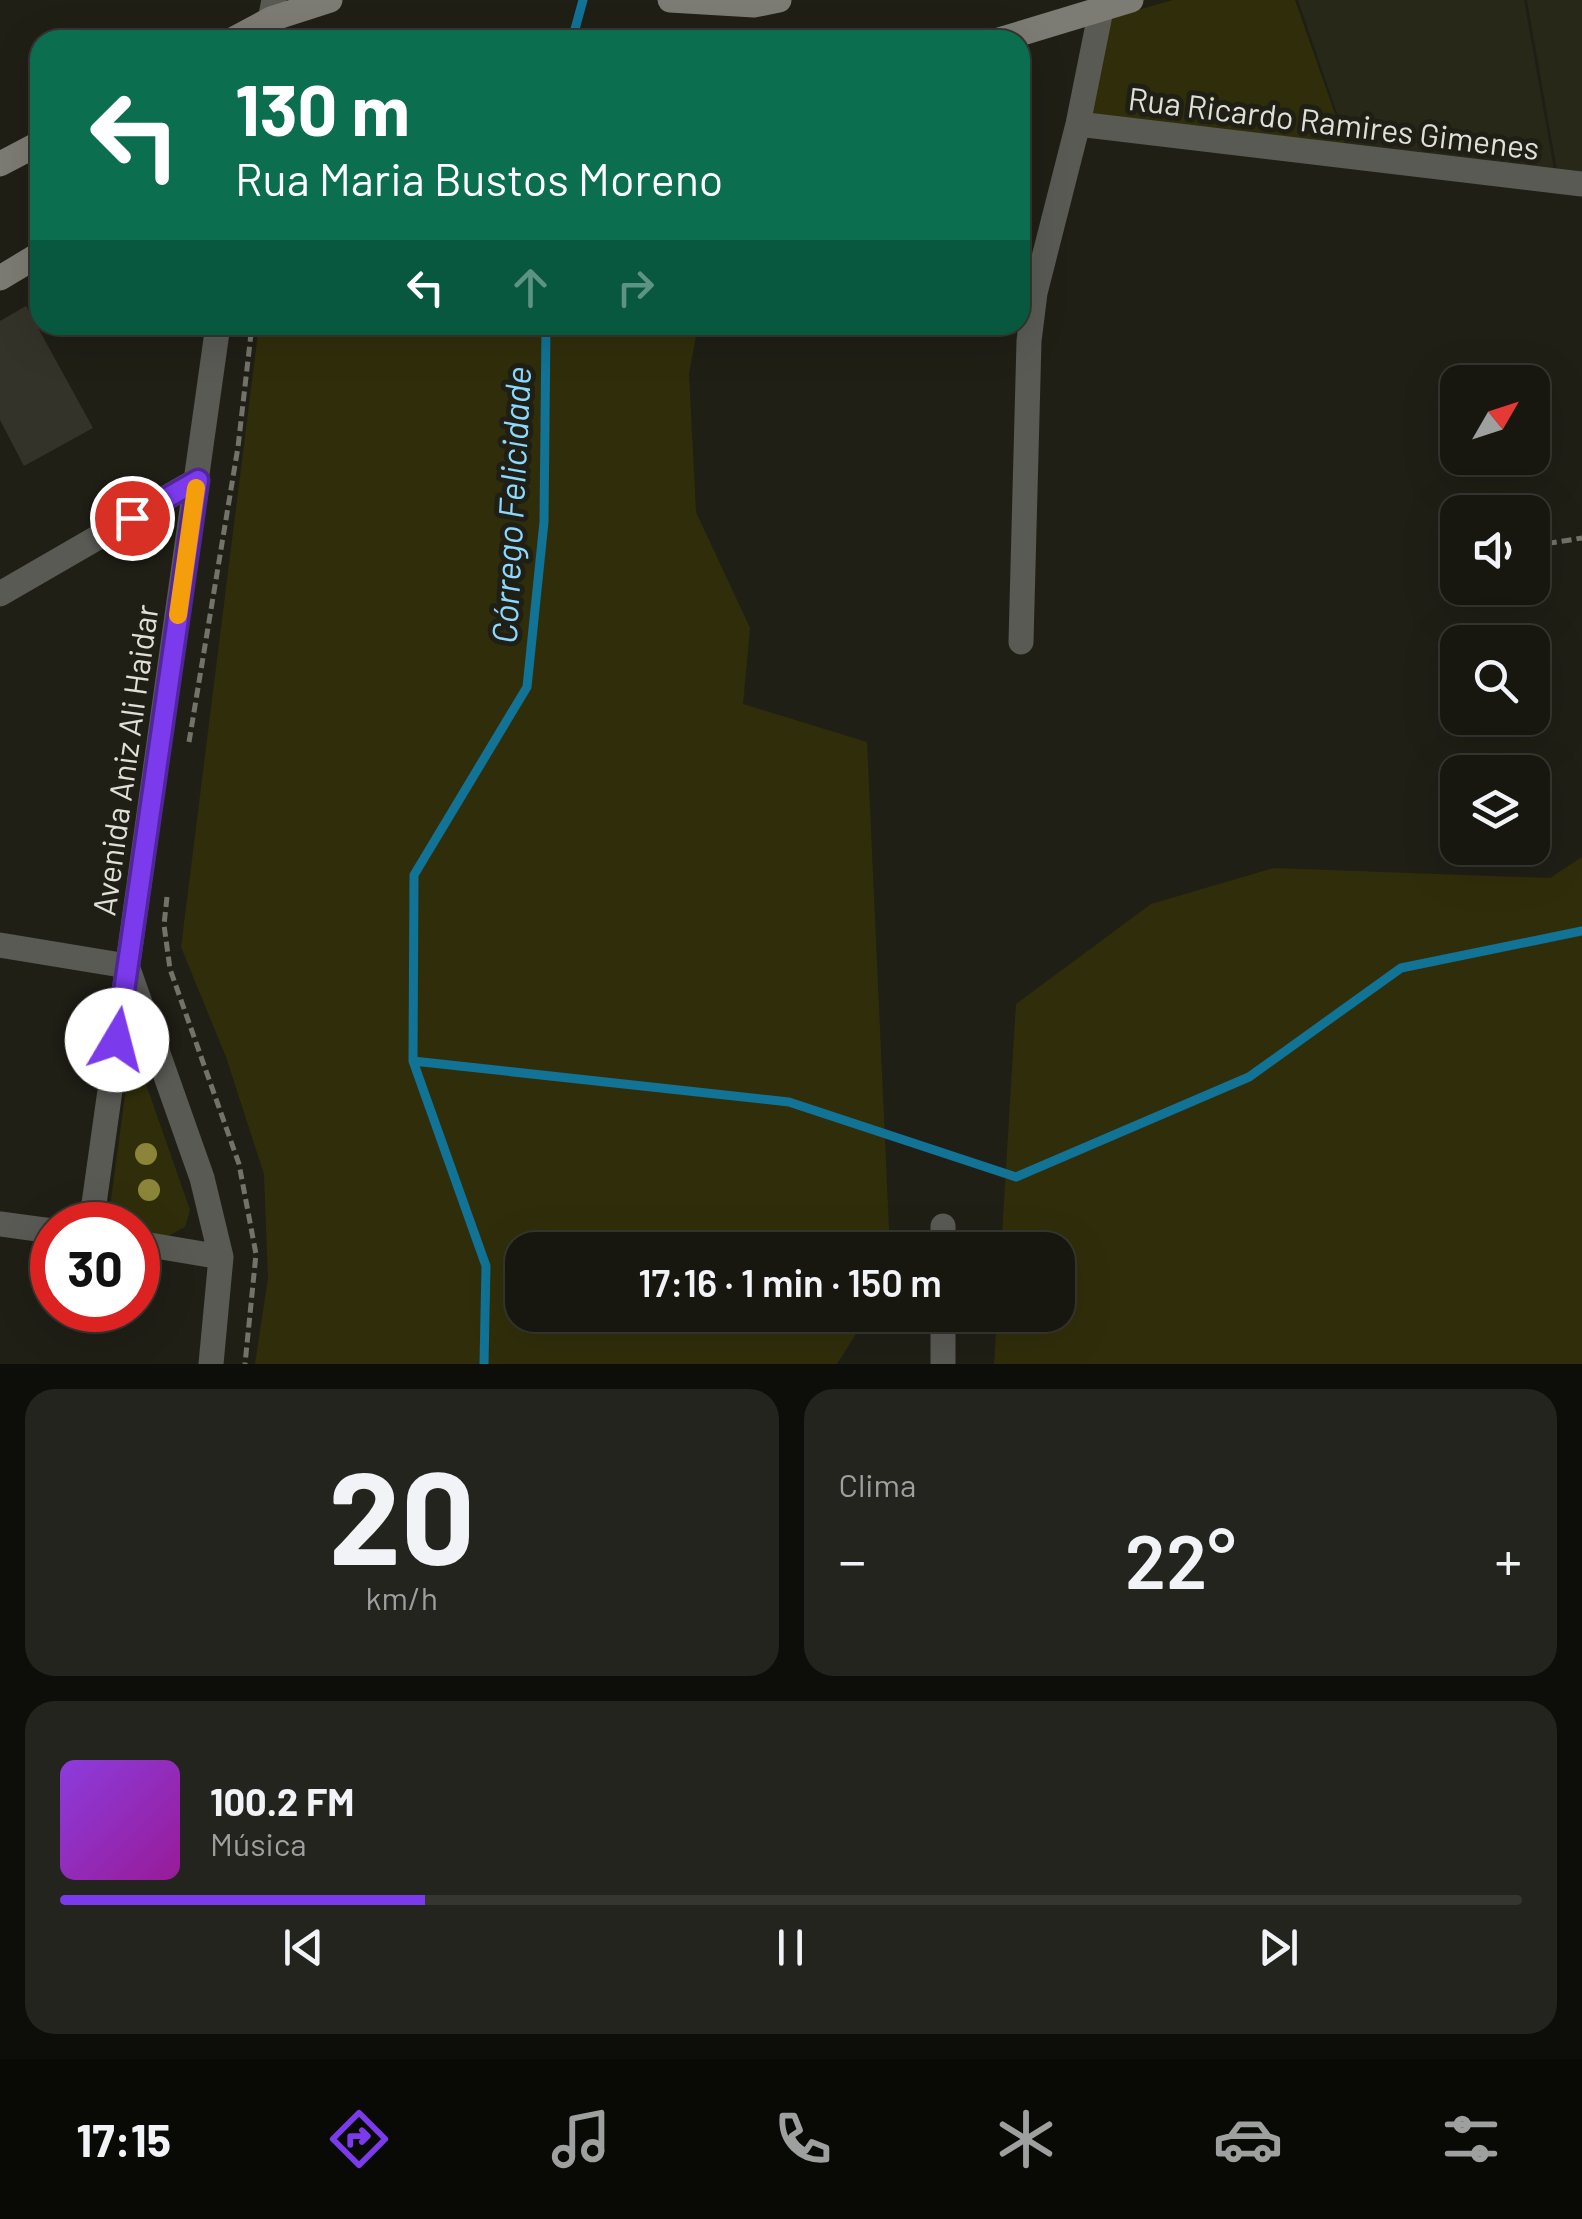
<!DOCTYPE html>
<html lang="pt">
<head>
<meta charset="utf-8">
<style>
  body { margin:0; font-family:Barlow,sans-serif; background:#24241e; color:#f1f3f6; height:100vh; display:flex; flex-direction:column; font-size:38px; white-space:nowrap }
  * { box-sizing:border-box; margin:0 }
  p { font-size:32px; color:#9e9f9f }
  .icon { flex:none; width:55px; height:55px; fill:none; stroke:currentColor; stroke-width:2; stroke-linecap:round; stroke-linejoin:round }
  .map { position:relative; height:1364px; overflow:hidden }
  .sheet { display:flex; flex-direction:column; gap:25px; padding:25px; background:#0d0d09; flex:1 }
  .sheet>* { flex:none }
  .hud { position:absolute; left:30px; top:30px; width:1000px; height:305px; border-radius:30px; box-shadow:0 10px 40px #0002,0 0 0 2px #363630; background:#0b6e4f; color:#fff; overflow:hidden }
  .needle { width:65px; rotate:51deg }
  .buttons { position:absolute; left:1440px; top:365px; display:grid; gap:20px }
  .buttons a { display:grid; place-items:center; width:110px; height:110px; border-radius:20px; background:#171710; box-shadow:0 10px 40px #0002,0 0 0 2px #363630; font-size:50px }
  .speed { position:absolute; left:30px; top:1202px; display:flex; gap:20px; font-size:50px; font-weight:700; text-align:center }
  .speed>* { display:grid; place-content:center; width:130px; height:130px; border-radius:50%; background:#171710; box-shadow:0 10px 40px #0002,0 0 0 2px #363630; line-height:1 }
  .speed .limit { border:15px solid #d22; background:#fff; color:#111 }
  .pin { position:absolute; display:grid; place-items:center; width:85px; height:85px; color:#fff; margin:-42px; border:5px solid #fff; border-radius:50%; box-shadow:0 2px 10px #0007 }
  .me { position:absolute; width:110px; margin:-55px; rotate:8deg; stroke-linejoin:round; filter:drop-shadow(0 0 8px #0008) }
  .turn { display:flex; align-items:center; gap:35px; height:210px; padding:0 40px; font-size:45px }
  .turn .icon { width:130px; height:130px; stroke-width:2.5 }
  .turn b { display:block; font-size:70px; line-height:85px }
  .lanes { display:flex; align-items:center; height:95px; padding:0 40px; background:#0003; justify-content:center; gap:50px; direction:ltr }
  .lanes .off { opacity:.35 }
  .big { font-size:75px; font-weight:600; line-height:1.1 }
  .sheet .card { flex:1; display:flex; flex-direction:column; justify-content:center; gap:15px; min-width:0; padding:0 35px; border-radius:30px; background:#24241e }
  .sheet .dial { align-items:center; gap:0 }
  .dial b { font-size:130px; line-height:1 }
  .song { display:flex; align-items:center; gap:30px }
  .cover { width:120px; height:120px; border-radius:15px; background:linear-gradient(135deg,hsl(270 70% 55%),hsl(300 70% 35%)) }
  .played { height:10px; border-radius:5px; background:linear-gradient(90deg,#7c3aed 25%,#363630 25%) }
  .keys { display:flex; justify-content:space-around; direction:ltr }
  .heat { display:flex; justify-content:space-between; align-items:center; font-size:55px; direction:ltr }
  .sheet .tiles { flex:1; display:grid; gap:25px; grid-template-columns:1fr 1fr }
  .card:last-child { grid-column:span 2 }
  .trip { position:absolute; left:505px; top:1232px; width:570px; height:100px; border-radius:30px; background:#171710; box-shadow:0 10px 40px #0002,0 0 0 2px #363630; font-weight:600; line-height:100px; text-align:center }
  .menu { display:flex; height:160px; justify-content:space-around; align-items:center; background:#090906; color:#9e9f9f }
  .menu .icon { width:70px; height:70px }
  .menu .active { color:#7c3aed }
  .menu b { font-size:45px; color:#f1f3f6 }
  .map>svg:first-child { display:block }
  .built { fill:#282818 }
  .green { fill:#302e0a }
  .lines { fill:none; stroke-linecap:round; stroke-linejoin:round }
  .stream { stroke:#117396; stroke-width:9 }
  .building { fill:#34332a }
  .path { stroke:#73736b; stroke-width:5; stroke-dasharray:10 5; stroke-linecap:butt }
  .street { stroke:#5a5a55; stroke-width:25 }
  .secondary { stroke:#7c7c74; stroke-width:25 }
  .tree { fill:#8a8538 }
  .route-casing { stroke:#51269a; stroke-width:25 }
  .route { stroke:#7c3aed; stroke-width:18 }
  .slow { stroke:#f59e0b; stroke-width:18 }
  .labels { text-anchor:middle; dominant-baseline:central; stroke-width:10; stroke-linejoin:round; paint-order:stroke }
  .street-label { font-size:32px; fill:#e0e0d9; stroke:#1f1f16 }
  .water-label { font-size:35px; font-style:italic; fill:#8cd9fd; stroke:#1f1f16 }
</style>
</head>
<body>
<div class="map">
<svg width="1582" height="1364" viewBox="0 0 1582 1364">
  <rect width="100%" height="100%" fill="#1f1f16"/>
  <path class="built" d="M1298 0H1524L1555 175 1350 151Z
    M1527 0H1582V179L1558 176Z"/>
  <path class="green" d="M1173 0H1295L1348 151 1083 120 1106 19Z
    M259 325H698L689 374 696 512 750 628 743 704 867 742 890 1250H522V1315H868L837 1364H255L268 1278 264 1174 226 1057 181 947Z
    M1582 857V1364H994L997 1315H1058V1250H1001L1016 1004 1151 904 1274 868 1550 878Z
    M132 1044 190 1210 185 1227 166 1237 138 1230V1225H117L109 1214Z"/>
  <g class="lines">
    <path class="stream" d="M572 40 583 0
      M413 1061 789 1102 1016 1177 1249 1077 1401 968 1582 931
      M484 1364 486 1266 413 1061 414 875 527 687 544 522 546 325"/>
  </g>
  <path class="building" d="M26 306 93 428 24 466 0 420V321Z"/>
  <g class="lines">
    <path class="path" d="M1532 546 1582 538
      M1446 580 1458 574
      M189 742 238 447 252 325
      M167 897 164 925 170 969 239 1164 256 1254 245 1364"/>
    <path class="street" d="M266 40 274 0
      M1078 124 1582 184
      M0 594 197 480
      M1021 642 1029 341 1035 293 1078 124 1103 0
      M0 945 127 966 202 1178 221 1257 211 1364
      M0 1224 52 1231
      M91 1225 218 325
      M943 1226V1250
      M138 1243 221 1257
      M943 1315V1364"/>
    <path class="secondary" d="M670 0 754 5 779 0
      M232 40 271 19 330 0
      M999 40 1131 0
      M0 164 40 143
      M0 278 40 254"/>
  </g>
  <g class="tree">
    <circle cx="146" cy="1154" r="11"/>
    <circle cx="149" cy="1190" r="11"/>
  </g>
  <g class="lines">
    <g class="route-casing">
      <path id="route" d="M117 1040 198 480 132 518"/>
    </g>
    <use href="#route" class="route"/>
    <path class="slow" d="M178 615 196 488"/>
  </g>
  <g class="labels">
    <g class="street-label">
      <text transform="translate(1334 122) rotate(7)">Rua Ricardo Ramires Gimenes</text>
      <text transform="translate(124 760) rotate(-82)">Avenida Aniz Ali Haidar</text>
    </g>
    <g class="water-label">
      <text transform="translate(510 505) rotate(-87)">Córrego Felicidade</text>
    </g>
  </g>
</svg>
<div class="buttons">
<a><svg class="needle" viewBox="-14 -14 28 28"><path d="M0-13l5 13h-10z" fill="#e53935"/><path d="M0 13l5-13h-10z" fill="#9e9f9f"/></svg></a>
<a><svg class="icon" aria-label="sound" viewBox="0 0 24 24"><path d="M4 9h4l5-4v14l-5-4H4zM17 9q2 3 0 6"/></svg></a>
<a><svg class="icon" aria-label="search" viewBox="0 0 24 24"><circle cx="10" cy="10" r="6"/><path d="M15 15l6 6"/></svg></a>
<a><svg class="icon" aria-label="layers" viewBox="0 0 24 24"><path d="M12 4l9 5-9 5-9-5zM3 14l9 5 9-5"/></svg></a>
</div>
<div class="speed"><div class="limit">30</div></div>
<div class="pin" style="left:132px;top:518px;background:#d93025"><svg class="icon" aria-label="arrive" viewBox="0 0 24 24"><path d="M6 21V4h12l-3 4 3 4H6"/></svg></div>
<svg class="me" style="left:117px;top:1040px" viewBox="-20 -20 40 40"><circle r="19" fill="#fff"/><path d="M0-13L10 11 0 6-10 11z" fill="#7c3aed"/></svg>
<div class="trip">17:16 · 1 min · 150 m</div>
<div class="hud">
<div class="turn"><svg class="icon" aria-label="left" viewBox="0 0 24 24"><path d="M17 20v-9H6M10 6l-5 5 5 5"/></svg><div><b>130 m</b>Rua Maria Bustos Moreno</div></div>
<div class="lanes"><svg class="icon" aria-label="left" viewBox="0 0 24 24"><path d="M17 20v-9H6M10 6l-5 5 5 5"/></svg><svg class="icon off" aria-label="ahead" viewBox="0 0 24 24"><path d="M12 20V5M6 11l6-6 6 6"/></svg><svg class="icon off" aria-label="right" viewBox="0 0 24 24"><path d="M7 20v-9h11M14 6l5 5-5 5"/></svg></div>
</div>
</div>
<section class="sheet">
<div class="tiles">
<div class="card dial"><b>20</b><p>km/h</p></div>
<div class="card"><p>Clima</p>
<div class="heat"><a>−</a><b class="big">22°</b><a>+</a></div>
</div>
<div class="card">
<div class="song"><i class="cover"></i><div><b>100.2 FM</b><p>Música</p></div></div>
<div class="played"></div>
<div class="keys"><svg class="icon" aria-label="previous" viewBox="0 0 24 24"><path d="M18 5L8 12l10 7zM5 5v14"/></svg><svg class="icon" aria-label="pause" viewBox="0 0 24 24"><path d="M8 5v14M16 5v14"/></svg><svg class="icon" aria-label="next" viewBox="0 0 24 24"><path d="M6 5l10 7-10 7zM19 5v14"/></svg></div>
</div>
</div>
</section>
<nav class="menu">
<b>17:15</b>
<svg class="icon active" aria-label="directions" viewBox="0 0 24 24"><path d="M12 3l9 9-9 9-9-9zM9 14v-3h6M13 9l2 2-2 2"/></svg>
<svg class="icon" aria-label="music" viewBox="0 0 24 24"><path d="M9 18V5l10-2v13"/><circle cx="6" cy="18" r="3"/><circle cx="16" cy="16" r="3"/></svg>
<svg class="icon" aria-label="phone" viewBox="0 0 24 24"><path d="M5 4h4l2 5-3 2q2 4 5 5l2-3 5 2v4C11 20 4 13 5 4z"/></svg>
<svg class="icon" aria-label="climate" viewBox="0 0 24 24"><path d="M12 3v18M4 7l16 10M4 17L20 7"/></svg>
<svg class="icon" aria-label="car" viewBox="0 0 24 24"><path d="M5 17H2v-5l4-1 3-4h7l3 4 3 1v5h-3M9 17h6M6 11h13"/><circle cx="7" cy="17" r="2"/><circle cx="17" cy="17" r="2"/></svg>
<svg class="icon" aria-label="filters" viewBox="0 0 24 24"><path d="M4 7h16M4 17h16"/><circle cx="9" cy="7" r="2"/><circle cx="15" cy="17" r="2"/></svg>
</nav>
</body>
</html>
